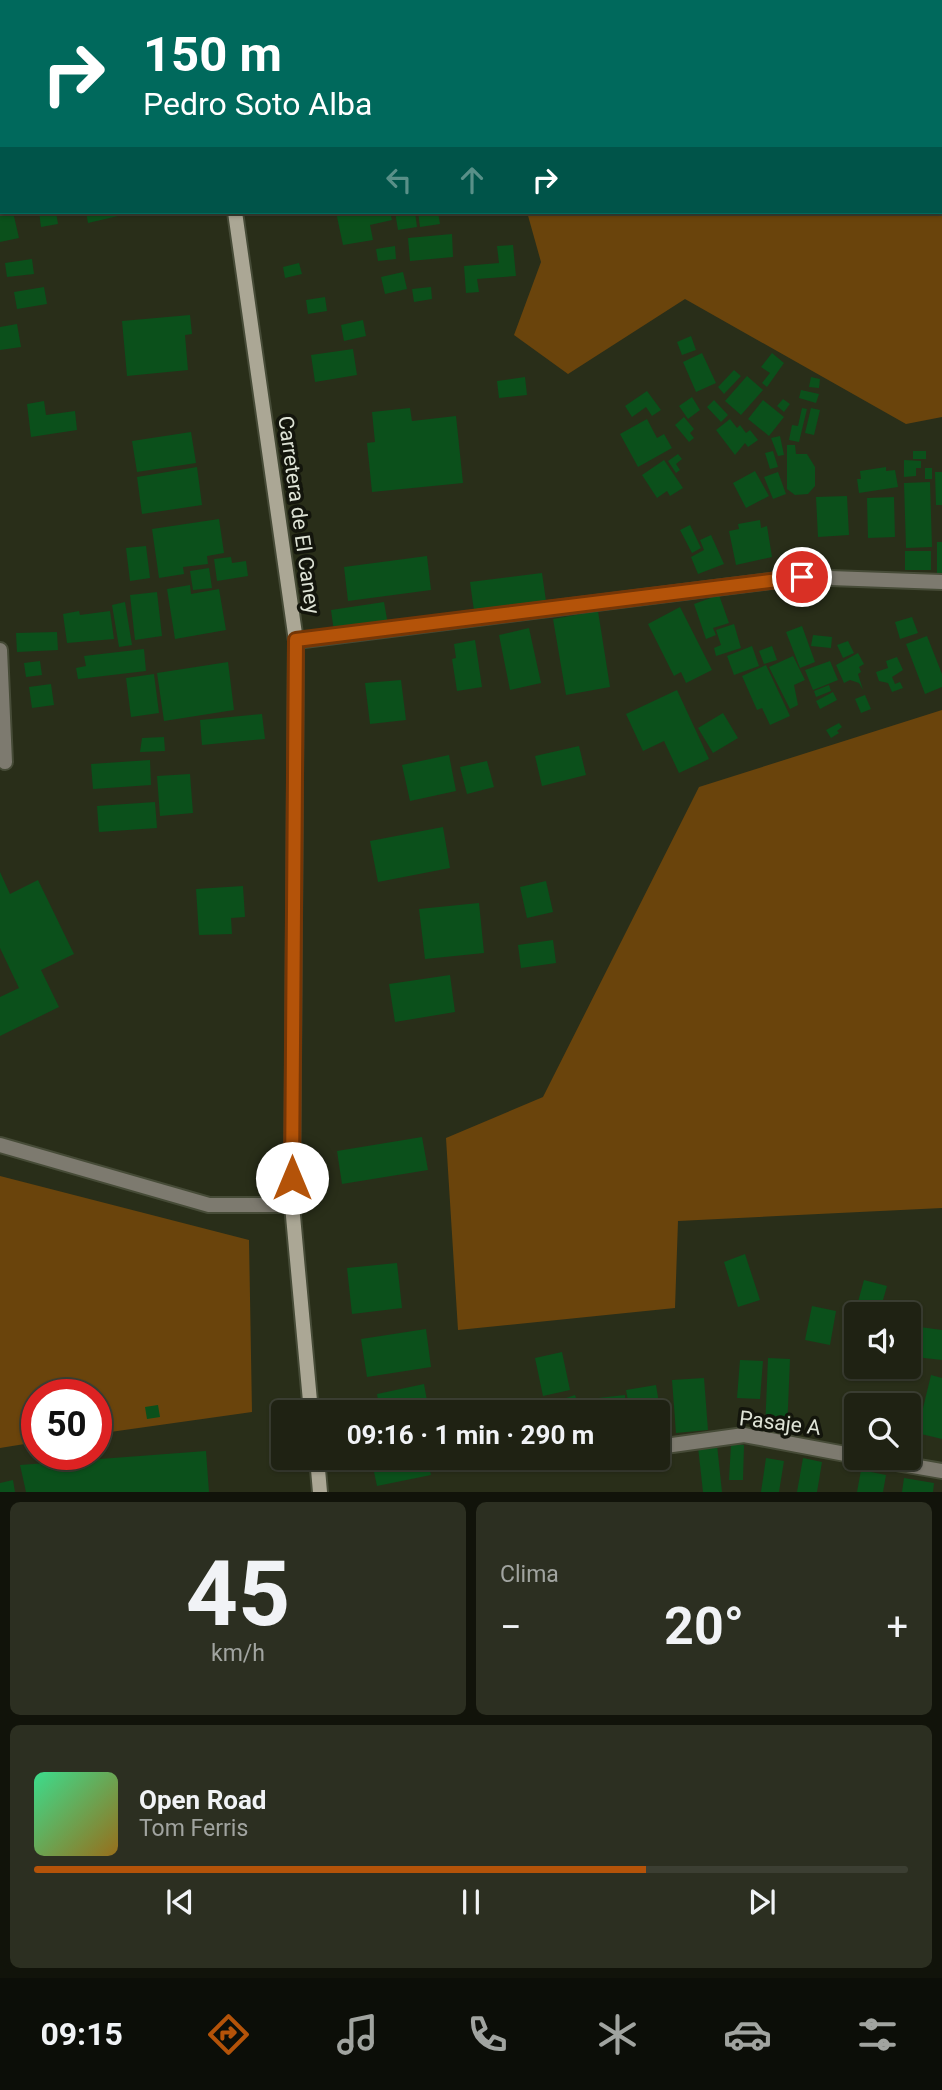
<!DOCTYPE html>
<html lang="es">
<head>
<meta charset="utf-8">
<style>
  body { margin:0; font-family:Roboto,sans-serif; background:#2c2f21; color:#f1f3f6; height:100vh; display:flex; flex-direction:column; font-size:26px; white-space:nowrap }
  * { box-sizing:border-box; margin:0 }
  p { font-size:23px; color:#a1a4a0 }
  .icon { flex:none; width:38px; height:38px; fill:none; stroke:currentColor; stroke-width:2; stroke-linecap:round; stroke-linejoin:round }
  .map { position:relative; height:1492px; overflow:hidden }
  .panel { display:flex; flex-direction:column; gap:10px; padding:10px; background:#11130a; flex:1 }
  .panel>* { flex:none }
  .guide { position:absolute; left:0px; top:0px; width:943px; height:214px; box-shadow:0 2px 5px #0004,0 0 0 2px #3c3f33; background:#00695c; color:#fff; overflow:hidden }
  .buttons { position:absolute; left:844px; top:1302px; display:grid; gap:14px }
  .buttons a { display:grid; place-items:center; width:77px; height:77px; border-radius:7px; background:#1f2213; box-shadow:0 2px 5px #0004,0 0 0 2px #3c3f33; font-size:35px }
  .speed { position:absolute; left:21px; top:1379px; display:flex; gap:14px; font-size:35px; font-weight:700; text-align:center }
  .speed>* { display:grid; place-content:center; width:91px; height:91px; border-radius:50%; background:#1f2213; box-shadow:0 2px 5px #0004,0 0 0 2px #3c3f33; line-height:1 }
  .speed .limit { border:10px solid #d22; background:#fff; color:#111 }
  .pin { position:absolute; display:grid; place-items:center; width:60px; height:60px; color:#fff; margin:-30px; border:4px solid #fff; border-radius:50%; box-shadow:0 2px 7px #0007 }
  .me { position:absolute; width:77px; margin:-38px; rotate:0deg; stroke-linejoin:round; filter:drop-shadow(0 0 5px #0008) }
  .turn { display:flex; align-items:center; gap:24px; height:147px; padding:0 28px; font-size:32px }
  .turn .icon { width:91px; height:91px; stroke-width:2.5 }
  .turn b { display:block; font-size:49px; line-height:60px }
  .lanes { display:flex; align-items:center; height:66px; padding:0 28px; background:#0003; justify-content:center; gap:35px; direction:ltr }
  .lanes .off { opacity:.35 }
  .big { font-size:52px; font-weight:700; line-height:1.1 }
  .panel .card { flex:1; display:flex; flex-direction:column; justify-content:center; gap:10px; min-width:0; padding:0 24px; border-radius:10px; background:#2c2f21 }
  .panel .dial { align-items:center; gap:0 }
  .dial b { font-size:91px; line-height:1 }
  .song { display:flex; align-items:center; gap:21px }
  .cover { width:84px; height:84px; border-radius:10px; background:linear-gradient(135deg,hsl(150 70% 55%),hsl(40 70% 35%)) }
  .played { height:7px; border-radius:4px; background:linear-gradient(90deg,#b45309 70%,#3c3f33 70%) }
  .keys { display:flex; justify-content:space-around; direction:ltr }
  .heat { display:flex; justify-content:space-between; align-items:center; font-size:38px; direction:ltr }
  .panel .tiles { flex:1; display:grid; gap:10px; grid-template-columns:1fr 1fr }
  .card:last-child { grid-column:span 2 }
  .trip { position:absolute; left:271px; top:1400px; width:399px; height:70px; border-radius:7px; background:#1f2213; box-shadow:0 2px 5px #0004,0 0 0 2px #3c3f33; font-weight:700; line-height:70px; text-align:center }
  .tabs { display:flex; height:112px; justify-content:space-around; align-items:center; background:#0c0e08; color:#a1a4a0 }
  .tabs .icon { width:49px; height:49px }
  .tabs .current { color:#b45309 }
  .tabs b { font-size:32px; color:#f1f3f6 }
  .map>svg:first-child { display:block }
  .green { fill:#6a440c }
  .building { fill:#0b501b }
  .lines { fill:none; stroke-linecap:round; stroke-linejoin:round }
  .service-casing { stroke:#464b37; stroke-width:18 }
  .minor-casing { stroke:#464b37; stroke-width:18 }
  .secondary-casing { stroke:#464b37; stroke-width:18 }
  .service { stroke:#7d7a6f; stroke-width:14 }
  .minor { stroke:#7d7a6f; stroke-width:14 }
  .secondary { stroke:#aba795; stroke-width:14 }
  .route-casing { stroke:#753606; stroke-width:18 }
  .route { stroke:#b45309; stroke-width:12 }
  .labels { text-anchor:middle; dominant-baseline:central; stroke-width:7; stroke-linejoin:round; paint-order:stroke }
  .street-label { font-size:21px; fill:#dee3d6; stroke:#13150c }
</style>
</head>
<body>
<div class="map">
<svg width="942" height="1492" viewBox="0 0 942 1492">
  <rect width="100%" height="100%" fill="#292e19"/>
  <path class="green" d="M469 0H942V417L906 424 685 299 568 374 514 335 541 262 527 212H942V2Z
    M942 710V1208L678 1221 675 1308 458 1330 446 1138 543 1097 699 787Z
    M0 1176 249 1240 252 1412 96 1434V1395H37V1442L0 1448Z"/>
  <path class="building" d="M13 212 19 238 0 242V214Z
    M39 212H56L58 224 41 227Z
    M86 212H131V213L88 223Z
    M336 212H390L392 220 370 225 373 240 343 245Z
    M395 212H415L417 227 398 230Z
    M418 212H438L440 224 420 227Z
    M452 234 453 257 410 261 408 238Z
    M513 245 516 276 477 279 479 292 466 293 464 266 499 263 497 246Z
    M395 246 396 259 378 261 376 249Z
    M32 259 34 274 7 277 5 263Z
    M299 263 302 274 285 278 283 267Z
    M403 272 407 289 385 294 381 277Z
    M44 287 47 304 17 309 14 292Z
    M431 287 432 299 414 302 412 289Z
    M325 297 327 311 308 314 306 300Z
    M190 315 192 334 185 335 188 370 127 376 122 321Z
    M363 320 366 336 344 341 341 325Z
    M17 324 21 347 0 350V327Z
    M691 336 696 350 682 355 677 342Z
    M353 349 357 375 315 382 311 355Z
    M702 353 716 383 696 392 683 362Z
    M772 353 784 363 767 387 762 383 770 373 761 367Z
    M734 370 741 376 724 394 718 387Z
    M747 376 763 390 741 415 725 401Z
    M525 377 527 395 499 398 497 381Z
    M811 377 820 379 819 388 809 387Z
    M801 390 819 394 816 403 799 398Z
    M647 391 661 410 652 416 646 407 632 417 625 406Z
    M692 397 700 410 688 419 679 406Z
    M783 399 790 404 784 412 777 406Z
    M714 400 728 415 721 422 707 407Z
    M763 400 784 417 769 436 748 419Z
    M44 401 46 415 75 411 77 430 31 437 27 404Z
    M410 408 412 421 456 416 463 483 372 492 367 443 375 442 372 412Z
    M802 408 807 409 799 442 789 440 792 425 798 426Z
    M811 408 820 410 814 435 805 433Z
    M684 417 694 429 690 433 694 438 689 442 675 425Z
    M647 419 657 438 664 434 672 448 638 467 620 434Z
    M730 419 737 428 740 425 746 433 750 430 758 440 748 447 745 443 735 455 716 430Z
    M191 432 196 463 137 472 132 441Z
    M780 436 784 455 778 456 771 438Z
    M787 445H795L796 454H807L815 467V486L808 494 795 495 787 489Z
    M773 451 778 467 770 469 765 453Z
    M913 451H926V459H913Z
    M678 454 682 459 676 464 680 470 676 473 668 461Z
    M664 460 683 488 670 496 667 491 657 498 642 475Z
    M904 460 921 461V468H916V476L904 477Z
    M197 467 202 505 142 514 137 477Z
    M886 467V471L895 470 898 487 859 493 857 479H861L860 471Z
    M925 468H932V479H925Z
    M755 471 769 496 746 508 733 483Z
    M778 472 786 494 773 499 764 477Z
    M935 472H942V505H936Z
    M930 482 932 547 906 548 904 483Z
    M847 496 849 535 818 537 816 497Z
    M894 497 895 537 868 538 867 498Z
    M219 519 224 553 207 556 208 564 183 567 184 574 159 578 152 529Z
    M760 520 761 528 767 526 772 557 736 565 729 531 739 529 738 524Z
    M690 525 701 548 692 553 680 530Z
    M711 535 724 564 698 574 691 557 704 550 700 540Z
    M937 542H942V573H937Z
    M146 546 150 578 130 581 126 548Z
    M905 551H931V570H905Z
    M427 556 431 590 348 601 344 567Z
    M231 557 232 563 246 561 248 576 217 581 214 559Z
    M209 568 212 588 193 590 190 571Z
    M542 573 546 601 474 611 470 582Z
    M190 585 191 594 219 589 226 630 175 639 167 589Z
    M157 592 162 636 135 640 130 595Z
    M719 595 729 623 713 628 716 635 706 639 694 604Z
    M125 602 132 645 119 647 112 605Z
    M384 602 388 625 334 632 331 610Z
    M680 607 712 670 686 683 681 672 674 676 648 624Z
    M79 611 80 615 110 611 114 639 67 643 63 614Z
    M598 611 610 687 566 695 553 619Z
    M912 617 918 633 900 639 895 622Z
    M734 624 741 648 716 656 714 648 721 645 716 630Z
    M802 626 815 662 800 668 786 632Z
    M529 628 541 683 510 690 499 635Z
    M57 632 58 650 17 652 16 633Z
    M813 635 832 637 831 648 811 646Z
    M927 636 942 674V687L925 694 906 644Z
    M475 640 482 687 457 691 452 659 456 658 454 644Z
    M848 641 854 653 843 658 837 645Z
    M752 646 759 666 734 675 727 656Z
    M772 646 777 660 764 664 759 651Z
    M144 649 146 671 78 679 76 668 86 666 84 656Z
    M858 653 864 664 859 667 861 672 858 674 863 690 859 683 850 680 844 683 836 665Z
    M793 656 805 680 794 685 798 705 790 709 769 667Z
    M897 657 903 670 892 677 895 684 900 682 903 688 892 692 888 683 879 681 876 672 888 668 886 661Z
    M40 661 42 675 26 677 24 663Z
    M830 661 838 680 813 690 805 670Z
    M228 662 234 710 164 721 157 673Z
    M766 665 790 716 770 725 762 708 757 710 742 676Z
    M154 674 159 713 131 717 126 678Z
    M401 680 406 720 370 724 365 683Z
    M51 684 54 705 32 708 29 687Z
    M829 685 831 691 816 697 814 691Z
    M677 690 709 759 679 773 664 741 643 751 626 714Z
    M833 692 837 700 820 709 816 701Z
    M865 695 871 709 861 713 855 699Z
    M723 713 738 738 713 753 698 728Z
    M262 714 265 739 202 745 200 720Z
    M839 723 842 727 837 731 839 733 831 738 826 730Z
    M164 737 165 751 140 752 142 738Z
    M579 746 586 775 542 786 535 756Z
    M449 755 456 791 410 801 402 765Z
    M150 760 151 785 93 789 91 764Z
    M487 761 494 787 467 794 460 767Z
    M190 774 193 813 160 816 157 776Z
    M155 802 157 828 99 832 97 806Z
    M443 827 450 868 378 882 370 841Z
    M0 872 10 894 38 880 74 954 41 970 59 1007 0 1036V997L19 988 0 948Z
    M546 881 553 912 527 918 520 887Z
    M243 886 245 917 231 918 232 934 199 935 196 889Z
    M479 903 484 953 425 959 419 909Z
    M553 940 556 963 521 968 518 945Z
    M450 975 455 1012 395 1022 389 984Z
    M422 1137 428 1170 342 1184 337 1151Z
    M745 1254 760 1300 738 1307 724 1262Z
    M397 1263 402 1308 352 1314 347 1268Z
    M864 1280 887 1286 879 1314H856V1356L844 1353Z
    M812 1306 836 1311 830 1345 805 1340Z
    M920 1327 942 1330V1360L915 1357Z
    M426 1329 431 1367 367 1377 361 1339Z
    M562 1352 570 1390 543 1396 535 1358Z
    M768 1358 790 1359 787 1431 765 1430Z
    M740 1360 763 1361 760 1399 737 1398Z
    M931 1375 942 1378V1439L917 1433Z
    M704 1378 708 1430 676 1433 672 1380Z
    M424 1384 429 1412H380L377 1394Z
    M656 1385 664 1433 658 1434V1412H630L626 1390Z
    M575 1395 581 1412H561L557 1401Z
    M625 1395 626 1412H599L598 1398Z
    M553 1403 554 1412H533L532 1406Z
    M158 1405 160 1417 147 1419 145 1407Z
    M731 1444 744 1445 743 1480H729Z
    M717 1445 722 1492H703L698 1447Z
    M206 1451 209 1492H26L20 1465Z
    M371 1458H427L431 1475 377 1486Z
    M766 1458 784 1461 779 1492H761Z
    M803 1458 822 1462 817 1492H797Z
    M861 1470 886 1475 883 1492H857Z
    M904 1478 934 1483 933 1492H902Z
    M13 1480 15 1492H0V1483Z"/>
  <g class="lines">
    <g class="service-casing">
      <path id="service" d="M0 1145 209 1205H292"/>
    </g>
    <g class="minor-casing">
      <path id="minor" d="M296 641 802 577 942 582
        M0 650 5 762
        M658 1447 744 1435 856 1456
        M867 1458 942 1471"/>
    </g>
    <g class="secondary-casing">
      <path id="secondary" d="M204 0 205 2
        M235 212 296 641 292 1205 311 1412
        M317 1458 320 1492"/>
    </g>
    <use href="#service" class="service"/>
    <use href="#minor" class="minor"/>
    <use href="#secondary" class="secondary"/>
  </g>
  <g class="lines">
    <g class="route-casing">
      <path id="route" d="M292 1178 296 640 802 577"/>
    </g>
    <use href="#route" class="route"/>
  </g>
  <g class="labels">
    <g class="street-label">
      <text transform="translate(299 515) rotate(82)">Carretera de El Caney</text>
      <text transform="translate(780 1423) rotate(7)">Pasaje A</text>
    </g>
  </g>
</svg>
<div class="buttons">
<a><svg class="icon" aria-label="sound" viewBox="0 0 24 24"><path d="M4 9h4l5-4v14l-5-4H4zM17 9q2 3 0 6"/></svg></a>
<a><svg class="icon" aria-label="search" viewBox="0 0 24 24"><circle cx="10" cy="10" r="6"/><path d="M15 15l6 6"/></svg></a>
</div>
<div class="speed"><div class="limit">50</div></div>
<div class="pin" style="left:802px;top:577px;background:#d93025"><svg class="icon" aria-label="arrive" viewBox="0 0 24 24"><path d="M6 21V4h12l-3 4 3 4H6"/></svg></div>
<svg class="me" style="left:292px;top:1178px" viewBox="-20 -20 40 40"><circle r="19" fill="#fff"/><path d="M0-13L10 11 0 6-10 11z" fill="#b45309"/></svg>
<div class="trip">09:16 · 1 min · 290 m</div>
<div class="guide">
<div class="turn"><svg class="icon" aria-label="right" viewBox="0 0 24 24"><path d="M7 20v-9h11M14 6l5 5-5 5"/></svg><div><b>150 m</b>Pedro Soto Alba</div></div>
<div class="lanes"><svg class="icon off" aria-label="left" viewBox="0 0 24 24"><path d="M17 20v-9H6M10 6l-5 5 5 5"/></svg><svg class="icon off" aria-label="ahead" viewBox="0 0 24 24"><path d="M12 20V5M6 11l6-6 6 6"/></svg><svg class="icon" aria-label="right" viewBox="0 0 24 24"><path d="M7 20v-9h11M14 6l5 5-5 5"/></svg></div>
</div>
</div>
<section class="panel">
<div class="tiles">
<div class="card dial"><b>45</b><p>km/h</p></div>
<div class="card"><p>Clima</p>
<div class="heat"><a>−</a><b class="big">20°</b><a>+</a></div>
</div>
<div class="card">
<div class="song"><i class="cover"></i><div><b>Open Road</b><p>Tom Ferris</p></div></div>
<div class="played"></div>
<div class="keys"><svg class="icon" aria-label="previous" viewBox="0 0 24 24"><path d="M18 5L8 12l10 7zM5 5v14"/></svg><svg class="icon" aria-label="pause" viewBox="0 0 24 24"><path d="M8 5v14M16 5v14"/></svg><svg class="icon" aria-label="next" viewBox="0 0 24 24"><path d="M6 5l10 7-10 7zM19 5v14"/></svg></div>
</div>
</div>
</section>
<nav class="tabs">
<b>09:15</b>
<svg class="icon current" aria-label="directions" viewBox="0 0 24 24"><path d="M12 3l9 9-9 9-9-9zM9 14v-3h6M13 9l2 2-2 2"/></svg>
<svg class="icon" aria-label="music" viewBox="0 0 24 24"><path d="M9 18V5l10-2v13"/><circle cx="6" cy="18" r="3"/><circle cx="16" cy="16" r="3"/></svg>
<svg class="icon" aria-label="phone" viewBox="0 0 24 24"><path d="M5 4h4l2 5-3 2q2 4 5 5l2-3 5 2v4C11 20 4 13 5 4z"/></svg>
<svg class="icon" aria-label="climate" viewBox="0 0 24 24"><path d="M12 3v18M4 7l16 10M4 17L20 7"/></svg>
<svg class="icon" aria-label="car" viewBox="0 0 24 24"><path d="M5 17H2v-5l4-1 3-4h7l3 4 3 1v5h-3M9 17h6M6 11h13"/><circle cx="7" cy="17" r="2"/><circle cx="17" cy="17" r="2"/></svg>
<svg class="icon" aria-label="filters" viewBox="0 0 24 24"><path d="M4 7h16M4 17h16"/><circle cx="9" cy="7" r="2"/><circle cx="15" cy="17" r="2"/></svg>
</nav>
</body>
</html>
